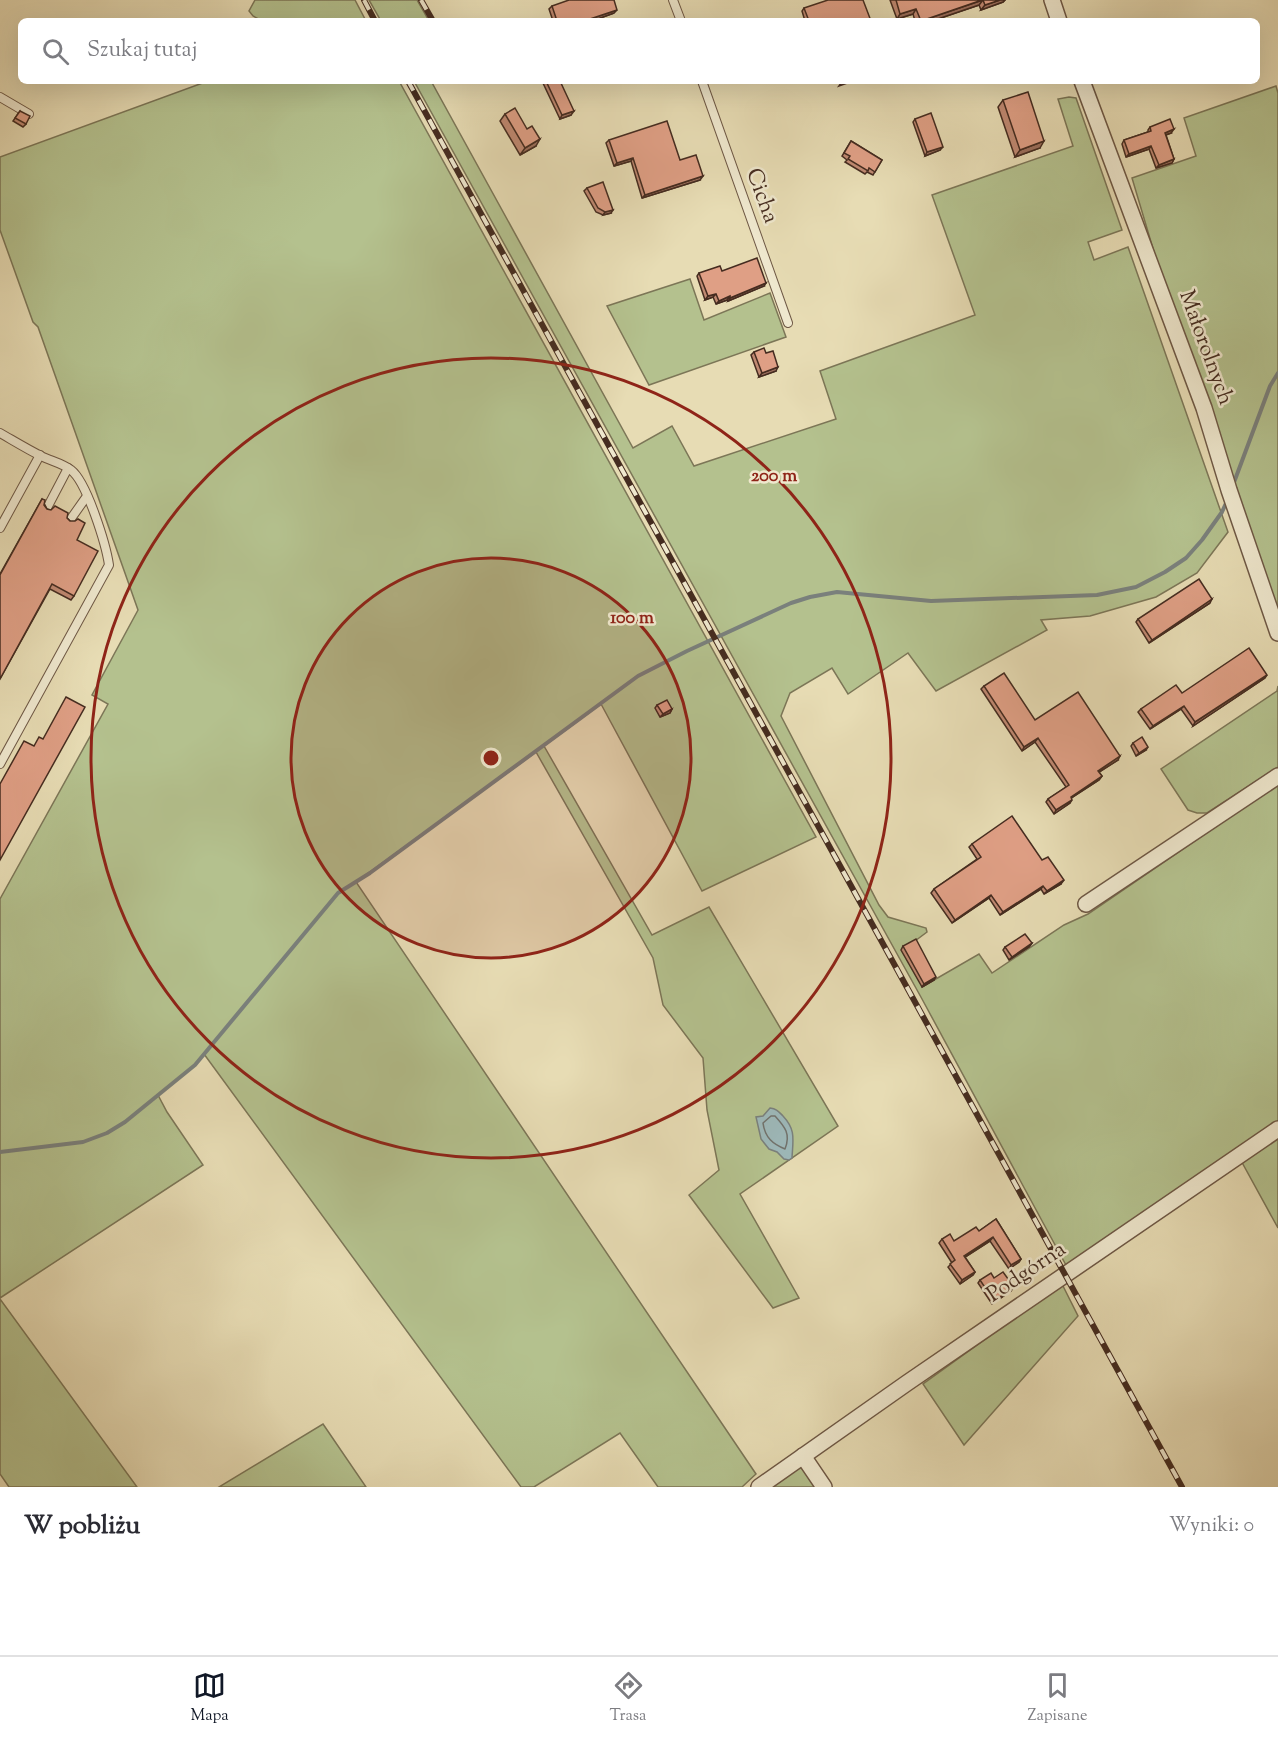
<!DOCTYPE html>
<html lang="pl">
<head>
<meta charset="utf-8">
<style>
	body { margin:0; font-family:"Sorts Mill Goudy",serif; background:#f7f7f7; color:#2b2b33 }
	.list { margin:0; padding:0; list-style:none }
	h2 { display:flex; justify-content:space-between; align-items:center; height:78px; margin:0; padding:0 24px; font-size:26px }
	h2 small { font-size:20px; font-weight:400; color:#7c7c81 }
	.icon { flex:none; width:33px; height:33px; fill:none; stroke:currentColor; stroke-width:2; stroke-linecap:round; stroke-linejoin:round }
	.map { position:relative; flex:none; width:1278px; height:1487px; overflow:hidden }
	.search { position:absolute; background:#fff; box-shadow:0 6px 24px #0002; left:18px; right:18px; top:18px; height:66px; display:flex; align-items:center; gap:15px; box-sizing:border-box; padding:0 21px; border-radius:9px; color:#7c7c81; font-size:22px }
	.sheet { height:168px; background:#fff }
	nav { display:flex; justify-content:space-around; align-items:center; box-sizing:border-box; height:84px; border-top:2px solid #e1e1e2; background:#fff; font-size:16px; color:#7c7c81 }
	nav a { display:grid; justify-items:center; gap:3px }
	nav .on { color:#111827 }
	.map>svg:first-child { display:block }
	.green { fill:#b4c18e; stroke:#7c7657; stroke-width:1.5 }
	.water { fill:#9db8b9; stroke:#7a807c; stroke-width:1.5 }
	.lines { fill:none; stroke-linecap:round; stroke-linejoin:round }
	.shore { stroke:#71726c; stroke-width:1.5 }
	.stream { stroke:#7a807c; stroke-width:4 }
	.lane-casing { stroke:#6e5845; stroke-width:10 }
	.street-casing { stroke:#6e5845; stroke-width:18 }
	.lane { stroke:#efe8ce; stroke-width:8 }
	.street { stroke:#efe8ce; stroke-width:15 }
	.rail-casing { stroke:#452c20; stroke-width:6 }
	.rail { stroke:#efe8ce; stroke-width:4; stroke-dasharray:11; stroke-linecap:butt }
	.wall { fill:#c08972; stroke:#452c20; stroke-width:1.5 }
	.shaded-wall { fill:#9c6f5d; stroke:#452c20; stroke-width:1.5 }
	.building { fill:#df9f85; stroke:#452c20; stroke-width:1.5 }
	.ring { fill:none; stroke:#8f2418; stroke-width:3 }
	.labels { text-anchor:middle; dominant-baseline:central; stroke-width:5; stroke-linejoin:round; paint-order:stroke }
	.street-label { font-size:22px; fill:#452c20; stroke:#efe8ce }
	.centre { fill:#8f2418; stroke:#efe8ce; stroke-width:3 }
	.ring-label { font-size:18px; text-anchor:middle; font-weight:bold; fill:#8f2418; stroke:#efe8ce; stroke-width:5; stroke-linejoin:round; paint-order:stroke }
</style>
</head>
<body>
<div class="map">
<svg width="1278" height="1487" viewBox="0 0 1278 1487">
	<rect width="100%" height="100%" fill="#e7dcb4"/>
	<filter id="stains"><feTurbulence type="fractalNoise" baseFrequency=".00333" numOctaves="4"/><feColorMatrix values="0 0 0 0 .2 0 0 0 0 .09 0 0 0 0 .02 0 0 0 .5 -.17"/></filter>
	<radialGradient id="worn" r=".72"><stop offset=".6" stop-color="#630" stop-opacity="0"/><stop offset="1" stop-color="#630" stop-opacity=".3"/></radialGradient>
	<g class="green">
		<path d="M255,0h100l11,21h-104l-9,-5 -4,-5z"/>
		<path d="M369,0h48l12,21h-48z"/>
		<path d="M208,81h191l417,756 -114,54 -101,-187 -57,42 108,189 57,-28 129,219 -98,68 59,104 -26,10 -84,-113 30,-25 -12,-60 -4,-52 -40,-53 -10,-47 -117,-206 -180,130 400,592 -14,13h-84l-38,-54 -86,54h-13l-317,-433 -9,11 -37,30 9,17 36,53 -203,133v-399l108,-195 -16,-9 46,-85 -100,-283 -5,-5 -33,-92v-73z"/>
		<path d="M414,81h17l202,367 39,-22 22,40 142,-47 -16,-48 155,-56 -43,-120 141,-49 -15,-47 11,-2 7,1 46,132 -34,12 6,18 34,-13 100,285 -31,41 -41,24 -66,19 -49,4 6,10 -111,61 -28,-38 -60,41 -16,-26 -42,25 -9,23 98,189 9,12 38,11 1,4 -12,9 7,46 57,-33 13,19 72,-48 24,-11 190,-130v444l-39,-71 -172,110 -145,-268z"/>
		<path d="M1276,86l2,7v534l-105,-311 -41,-138 64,-22 -12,-38z"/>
		<path d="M690,279l14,41 66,-27 16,44 -137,48 -42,-79z"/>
		<path d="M1278,686v81l-71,46h-10l-9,-3 -27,-41 116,-78z"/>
		<path d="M1062,1284l16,32 -114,129 -41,-61z"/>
		<path d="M0,1299l137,188h-128l-9,-13z"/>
		<path d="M323,1424l43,63h-147z"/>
		<path d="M803,1464l15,23h-49z"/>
	</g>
	<path class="water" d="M770,1108c7,1 8,3 13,8 13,14 10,23 9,42l-3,2 -5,-1 -7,-7 -8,-3 -8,-10 -5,-22 7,-1z"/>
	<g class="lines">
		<path class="shore" d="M771,1116h4c10,11 16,18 10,33 -12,-5 -20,-11 -22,-26z"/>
		<g class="stream">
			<path d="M1233,485l37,-99 8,-13"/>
			<path d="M0,1152l83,-10 24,-9 18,-11 70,-57 143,-172 32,-20 268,-197 49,-25 104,-48 19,-6 27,-5 94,9 166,-6 39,-8 29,-15 21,-14 16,-18 20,-28 5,-11"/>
		</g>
		<defs>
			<g id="lane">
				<path d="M673,0l8,21"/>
				<path d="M702,81l86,242"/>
				<path d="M0,97l29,17"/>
				<path d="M0,433c14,8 27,16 41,23 10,5 21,7 30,14 16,12 35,75 38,95l-109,199"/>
				<path d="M47,508l21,-40"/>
				<path d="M70,520l17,-24"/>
				<path d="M0,528l40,-73"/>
			</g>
			<g id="street">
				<path d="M1052,0l7,21"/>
				<path d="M1082,81l122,327 25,82 49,143"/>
				<path d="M1086,904l192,-128"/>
				<path d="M803,1456l21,31"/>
				<path d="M759,1487l148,-104 371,-254"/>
			</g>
		</defs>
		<use href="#lane" class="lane-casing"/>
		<use href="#street" class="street-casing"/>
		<use href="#lane" class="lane"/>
		<use href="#street" class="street"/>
		<defs>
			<g id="rail">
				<path d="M364,0l11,21"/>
				<path d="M421,0l12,21"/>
				<path d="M408,81l774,1406"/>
			</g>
		</defs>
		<use href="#rail" class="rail-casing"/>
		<use href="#rail" class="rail"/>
	</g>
	<g class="wall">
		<path d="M890,0h115l-2,2 -22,8 -2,-5 -47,16h-17l-2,-7 -16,5z"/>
		<path d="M552,6l62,7 -22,8h-39l-4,-12z"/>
		<path d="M804,8l67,13h-66l-3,-10z"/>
		<path d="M542,81h18l11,34 -11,4z"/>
		<path d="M1003,100l37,48 -25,9 -17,-50z"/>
		<path d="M20,111l6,13 -3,3 -10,-6z"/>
		<path d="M505,114l31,32 -16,9 -20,-34z"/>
		<path d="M915,119l25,31 -15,6 -12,-34z"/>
		<path d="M1150,127l21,6 -5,2 8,24 -2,4 -16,5 -7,-19 -23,8 -4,-13 2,-4 24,-8v-2z"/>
		<path d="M609,140l71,20 20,20 -58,18 -11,-37 -17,5 -8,-23z"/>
		<path d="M851,141l31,19 -9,15 -6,-3 -2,2 -20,-12 2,-2 -5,-4z"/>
		<path d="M587,188l24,25 -8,2 -7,-3 -12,-21z"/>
		<path d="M722,271l42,15 -36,15 -1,-1 -11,4 -3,-7 -8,3 -8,-24 2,-3z"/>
		<path d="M754,352l12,1 10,18 -17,6 -8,-22z"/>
		<path d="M42,499l5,10 20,9 3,3 7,19 -3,56 -3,4 -21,-11 -50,90v-105z"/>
		<path d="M1210,603l-61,40 -13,-21 2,-3z"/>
		<path d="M1265,678l-72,48 -12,-17 -31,20 -12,-17 3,-3 41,-16z"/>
		<path d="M984,686l51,34 83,40 -19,12 3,4 -3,4 -28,18 -1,5 -16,11 -8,-12 2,-3 18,-12 -31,-45 -13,9 -41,-62z"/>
		<path d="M657,705l15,4 -2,4 -10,4 -5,-9z"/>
		<path d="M1133,743l13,7 -10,6 -5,-10z"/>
		<path d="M972,844l70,16 19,24 -17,10 -3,-5 -41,26 -11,-17 -37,25 -21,-30 3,-4 43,-30 -8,-12z"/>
		<path d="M1032,943l-3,4 -20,13 -6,-10 2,-3z"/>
		<path d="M903,946l31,34 -12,7 -21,-37z"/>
		<path d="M996,1219l25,40 -2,3 -10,7 -19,-28 -25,16 10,15 -2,3 -13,9 -12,-17 4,-4 -13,-20 3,-4 12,2 25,-10z"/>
		<path d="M994,1278l17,13 -19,13 -14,-21 2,-3z"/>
	</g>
	<g class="shaded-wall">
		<path d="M983,0l-4,5 -47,16h-11z"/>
		<path d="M1000,0h5l-2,2 -22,8 4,-5z"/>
		<path d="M916,9l-3,5 -16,5 3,-5z"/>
		<path d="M617,10l-3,3 -22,8h-8z"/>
		<path d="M846,81h7l-14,5 3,-4z"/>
		<path d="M574,111l-3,4 -11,4 2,-4z"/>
		<path d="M1174,129l-3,4 -9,3 3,-3z"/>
		<path d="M540,139l-4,7 -16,9 5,-7z"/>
		<path d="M1044,141l-4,7 -25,9 5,-7z"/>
		<path d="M1151,146l-2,3 -23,8 3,-3z"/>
		<path d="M943,147l-3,3 -15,6 2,-4z"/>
		<path d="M633,158l-2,3 -17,5 3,-3z"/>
		<path d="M1174,159l-2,4 -16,5 3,-3z"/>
		<path d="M703,176l-3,4 -58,18 3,-3z"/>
		<path d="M613,210l-2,3 -8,2 2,-3z"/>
		<path d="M766,283l-2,3 -36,15 2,-3z"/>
		<path d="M716,294l-3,3 -8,3 3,-4z"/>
		<path d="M730,296l-3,4 -11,4 3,-3z"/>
		<path d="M778,367l-2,4 -17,6 3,-4z"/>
		<path d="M1212,599l-2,4 -61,40 3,-3z"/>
		<path d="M1267,675l-2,3 -72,48 2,-4z"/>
		<path d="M1184,706l-3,3 -31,20 3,-3z"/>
		<path d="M672,709l-2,4 -10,4 3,-3z"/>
		<path d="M1038,738l-3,4 -13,9 2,-4z"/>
		<path d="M1148,747l-2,3 -10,6 3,-3z"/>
		<path d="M1120,756l-2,4 -22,14 2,-3z"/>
		<path d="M1102,776l-3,4 -31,20 3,-3z"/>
		<path d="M1072,800l-2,3 -16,11 2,-4z"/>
		<path d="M1064,880l-3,4 -17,10 3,-3z"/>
		<path d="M1043,886l-2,3 -41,26 3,-3z"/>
		<path d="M991,895l-2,3 -37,25 3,-3z"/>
		<path d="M1032,943l-3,4 -20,13 3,-3z"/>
		<path d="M936,977l-2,3 -12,7 2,-3z"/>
		<path d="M993,1237l-3,4 -28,18 2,-3z"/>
		<path d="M1021,1259l-2,3 -10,7 2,-4z"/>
		<path d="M975,1272l-2,3 -13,9 2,-4z"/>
		<path d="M1014,1287l-3,4 -19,13 2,-3z"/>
	</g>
	<g class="building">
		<path d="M569,0h45l3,10 -33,11h-27l-5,-15z"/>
		<path d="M828,0h35l8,21h-62l-5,-13z"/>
		<path d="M896,0h86l-61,21 -5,-12 -16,5z"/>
		<path d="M983,0h17l-15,5z"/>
		<path d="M546,81h14l14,30 -12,4z"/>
		<path d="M1028,92l16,49 -24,9 -17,-50z"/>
		<path d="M515,108l12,21 5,-3 8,13 -15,9 -20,-34z"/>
		<path d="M20,111l10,5 -4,8 -11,-6z"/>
		<path d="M931,113l12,34 -16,5 -12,-33z"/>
		<path d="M1170,119l4,10 -9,4 9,26 -15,6 -8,-19 -22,8 -5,-14 27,-9 -1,-4z"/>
		<path d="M667,121l13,39 16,-5 7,21 -58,19 -12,-37 -16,5 -8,-23z"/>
		<path d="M851,141l31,19 -7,12 -6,-4 -1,3 -20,-12 2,-3 -6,-3z"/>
		<path d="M603,182l10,28 -8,2 -7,-4 -11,-20z"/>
		<path d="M757,258l9,25 -36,15v-2l-11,5 -3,-7 -8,2 -9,-23 21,-7 2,5z"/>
		<path d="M764,348l2,5 7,-2 5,16 -16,6 -8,-21z"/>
		<path d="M42,499l3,1 -1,5 3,4 4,1 4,-4 13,7 -1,5 3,3h5l3,-2 7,4 -8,17 21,11 -24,45 -22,-12 -52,95v-104z"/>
		<path d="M1199,579l13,20 -60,41 -14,-21z"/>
		<path d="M1249,648l18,27 -72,47 -11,-16 -31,20 -12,-17 35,-24 6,8z"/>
		<path d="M1004,673l31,47 43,-28 42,64 -22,15 4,5 -31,21 1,3 -16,10 -8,-11 21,-14 -31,-47 -14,9 -40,-61z"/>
		<path d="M66,697l19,10 -85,153v-76l24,-43 10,5 5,-9 4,2z"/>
		<path d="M667,700l5,9 -9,5 -6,-9z"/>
		<path d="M1142,737l6,10 -9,6 -6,-10z"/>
		<path d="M1012,816l30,44 6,-3 16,23 -17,11 -4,-5 -40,26 -12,-17 -36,25 -21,-31 47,-32 -9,-13z"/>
		<path d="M1025,934l7,9 -20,14 -7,-10z"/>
		<path d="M916,939l20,38 -12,7 -21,-38z"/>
		<path d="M996,1219l25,40 -10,6 -18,-28 -29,19 11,16 -13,8 -12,-16 5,-4 -13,-21 8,-5 4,7 22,-14 3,4z"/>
		<path d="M1003,1272l11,15 -20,14 -14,-21 11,-7 3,5z"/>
	</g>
	<circle cx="491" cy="758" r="200" fill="#8f2418" fill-opacity=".12"/>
	<g class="ring">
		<circle cx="491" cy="758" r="200"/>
		<circle cx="491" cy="758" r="400"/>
	</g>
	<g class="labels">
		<g class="street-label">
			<text transform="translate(761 196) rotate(70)">Cicha</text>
			<text transform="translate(1205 348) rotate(70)">Małorolnych</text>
			<text transform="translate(1027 1273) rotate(-34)">Podgórna</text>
		</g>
	</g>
	<circle cx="491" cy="758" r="9" class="centre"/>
	<g class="ring-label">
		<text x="774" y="481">200 m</text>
		<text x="632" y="623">100 m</text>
	</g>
	<rect width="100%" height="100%" filter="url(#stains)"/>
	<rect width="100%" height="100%" fill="url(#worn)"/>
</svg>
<div class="search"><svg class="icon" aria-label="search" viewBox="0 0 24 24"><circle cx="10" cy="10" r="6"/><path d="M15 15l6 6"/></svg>Szukaj tutaj</div>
</div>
<section class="sheet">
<h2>W pobliżu<small>Wyniki: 0</small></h2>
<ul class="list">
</ul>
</section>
<nav>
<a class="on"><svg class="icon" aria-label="map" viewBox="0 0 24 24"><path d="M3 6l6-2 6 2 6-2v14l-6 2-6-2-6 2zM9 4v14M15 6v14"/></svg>Mapa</a>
<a><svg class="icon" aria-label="directions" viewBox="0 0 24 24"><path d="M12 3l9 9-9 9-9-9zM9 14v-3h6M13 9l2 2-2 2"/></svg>Trasa</a>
<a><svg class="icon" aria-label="saved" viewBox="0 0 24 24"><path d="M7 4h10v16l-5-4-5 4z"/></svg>Zapisane</a>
</nav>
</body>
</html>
